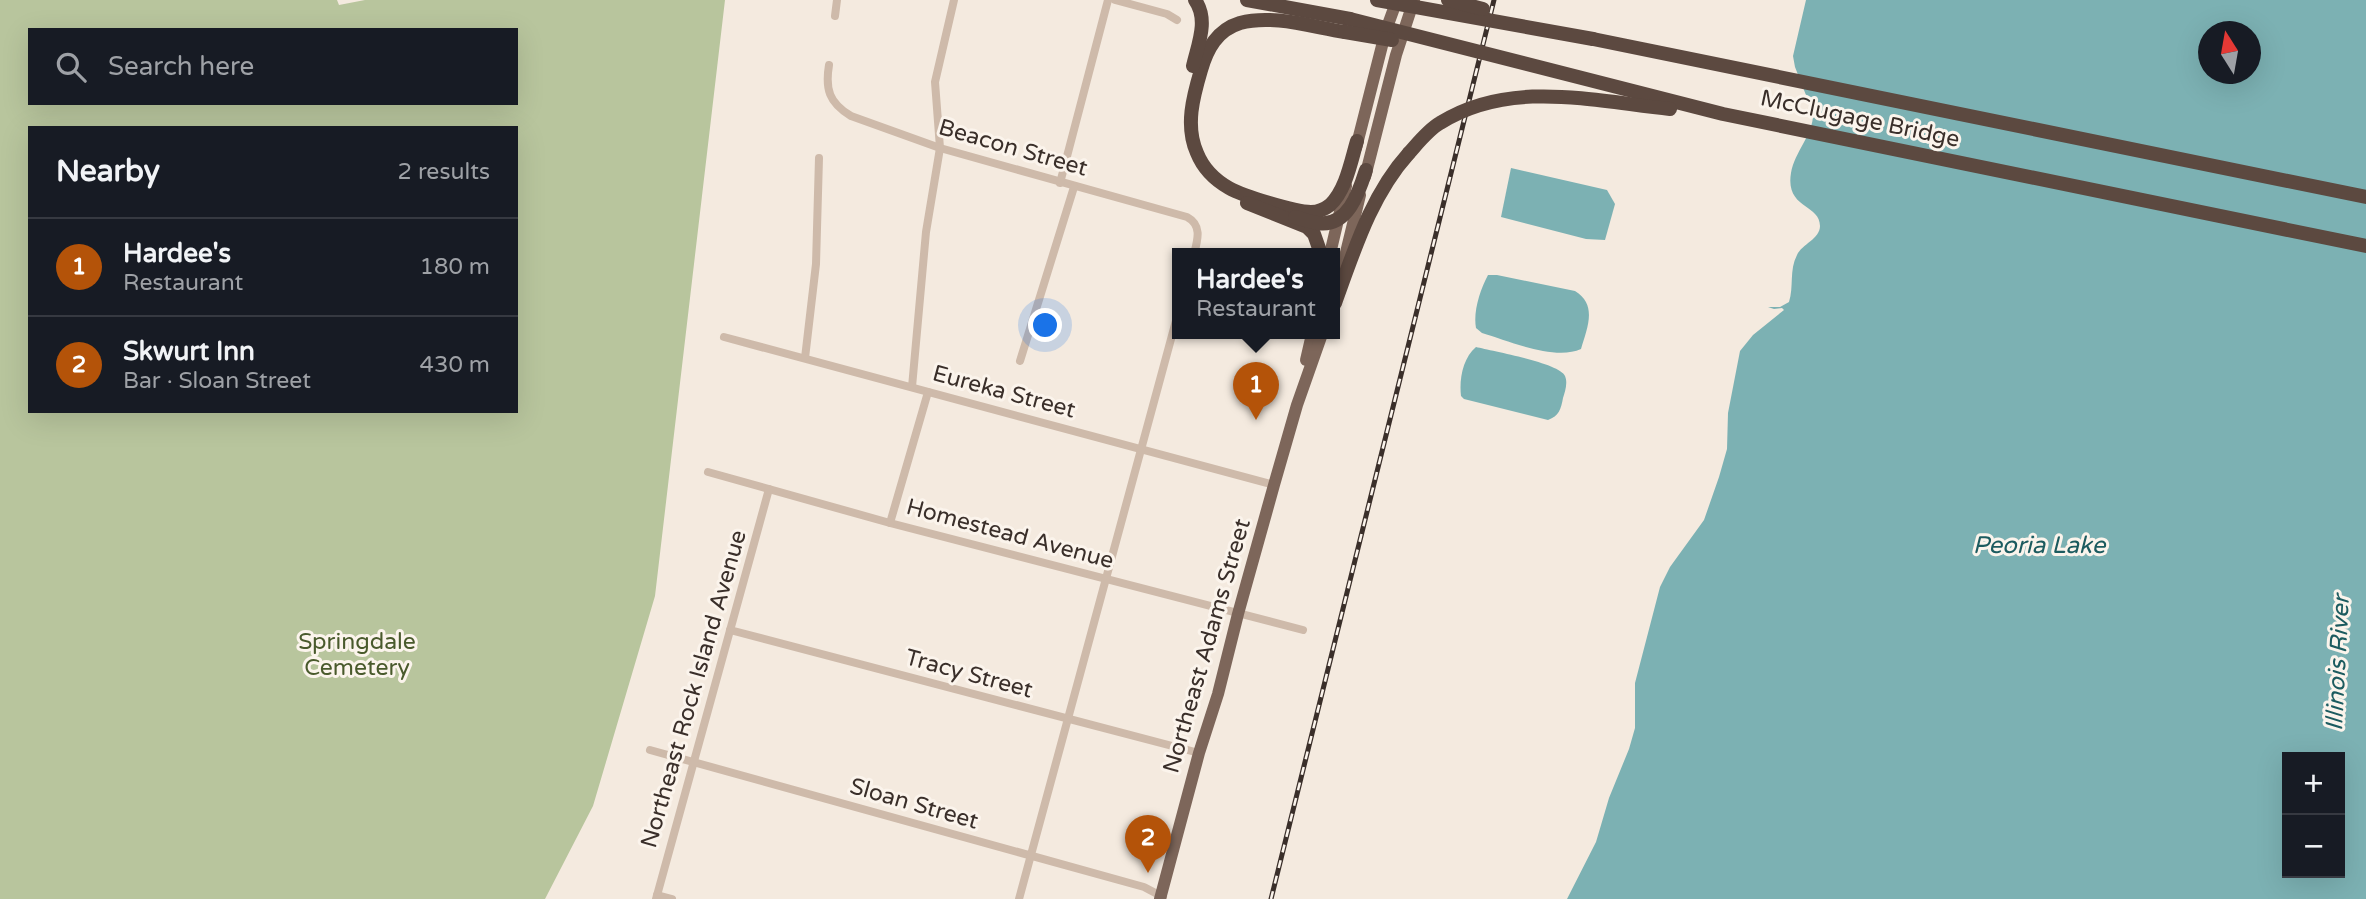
<!DOCTYPE html>
<html lang="en">
<head>
<meta charset="utf-8">
<style>
	body { margin:0; font-family:"Varela Round",sans-serif; background:#242831; color:#f1f3f6 }
	.controls { position:absolute; right:21px; bottom:21px; display:grid; overflow:hidden; border-radius:0px; box-shadow:0 7px 28px #0002 }
	.controls button { width:63px; height:63px; display:grid; place-items:center; padding:0; border:0; border-bottom:2px solid #363941; background:#171b24; color:#f1f3f6; font:35px sans-serif }
	.compass { position:absolute; left:2198px; top:21px; width:63px; height:63px; border-radius:50%; background:#171b24; box-shadow:0 7px 28px #0002; rotate:349deg }
	.you { position:absolute; left:1046px; top:326px; width:24px; height:24px; margin:-18px; border:5px solid #fff; border-radius:50%; background:#1a73e8; box-shadow:0 0 0 10px #1a73e833 }
	.badge { display:grid; place-items:center; width:46px; height:46px; border-radius:50%; background:#b45309; color:#fff; font-size:23px; font-weight:700 }
	.pin { position:absolute; translate:-50% -58px; filter:drop-shadow(0 2px 4px #0008) }
	.pin::after { content:''; position:absolute; top:37px; width:24px; height:21px; background:inherit; clip-path:polygon(0 0,100% 0,50% 100%) }
	.popup { position:absolute; left:1172px; top:248px; width:168px; height:91px; box-sizing:border-box; display:grid; place-content:center; border-radius:0px; background:#171b24; filter:drop-shadow(0 2px 5px #0005); font-size:23px; white-space:nowrap; color:#9ea1a6 }
	.popup b { font-size:26px; color:#f1f3f6 }
	.popup::after { content:''; position:absolute; left:50%; top:100%; margin-left:-14px; border:14px solid transparent; border-top-color:#171b24 }
	.list { margin:0; padding:0; list-style:none }
	h2 { display:flex; justify-content:space-between; align-items:center; height:91px; margin:0; padding:0 28px; font-size:30px }
	h2 small { font-size:23px; font-weight:400; color:#9ea1a6 }
	.list li { display:grid; grid-template-columns:46px 1fr auto; gap:21px; align-items:center; box-sizing:border-box; height:98px; padding:0 28px; border-top:2px solid #363941 }
	.list b { display:block; font-size:26px; white-space:nowrap }
	.list p { margin:0; font-size:23px; white-space:nowrap; color:#9ea1a6 }
	.list em { font-size:23px; font-style:normal; color:#9ea1a6 }
	.icon { flex:none; width:38px; height:38px; fill:none; stroke:currentColor; stroke-width:2; stroke-linecap:round; stroke-linejoin:round }
	.map { position:relative; flex:none; width:2366px; height:899px; overflow:hidden }
	.search { position:absolute; background:#171b24; box-shadow:0 7px 28px #0002; left:28px; top:28px; width:490px; height:77px; display:flex; align-items:center; gap:18px; box-sizing:border-box; padding:0 24px; border-radius:0px; color:#9ea1a6; font-size:26px }
	.panel { position:absolute; background:#171b24; box-shadow:0 7px 28px #0002; left:28px; top:126px; width:490px; height:287px; border-radius:0px }
	.map>svg:first-child { display:block }
	.green { fill:#b8c59d; fill-rule:evenodd }
	.water { fill:#7cb1b3; fill-rule:evenodd }
	.lines { fill:none; stroke-linecap:round; stroke-linejoin:round }
	.street { stroke:#cebaaa; stroke-width:8 }
	.primary { stroke:#7d665a; stroke-width:12 }
	.highway { stroke:#5c4940; stroke-width:14 }
	.rail-casing { stroke:#3a2f2a; stroke-width:5 }
	.rail { stroke:#fbf4ec; stroke-width:2.5; stroke-dasharray:8; stroke-linecap:butt }
	.highway-bridge { stroke:#5c4940; stroke-width:14 }
	.labels { text-anchor:middle; dominant-baseline:central; stroke-width:6; stroke-linejoin:round; paint-order:stroke }
	.street-label { font-size:23px; fill:#3a2f2a; stroke:#fbf4ec }
	.park-label { font-size:23px; fill:#495a2c; stroke:#fbf4ec }
	.water-label { font-size:24px; font-style:italic; fill:#1c5b5f; stroke:#fbf4ec }
</style>
</head>
<body>
<div class="map">
<svg width="2366" height="899" viewBox="0 0 2366 899">
	<rect width="100%" height="100%" fill="#f4eadf"/>
	<path class="green" d="M0,0h337l2,5 26,-5h360l-70,596 -62,210 -48,93h-545zM30,30h486v73h-486zM30,128h486v283h-486z"/>
	<g class="water">
		<path d="M1806,0h560v899h-799l29,-57 13,-44 20,-49 6,-21v-45l25,-96 10,-20 34,-47 15,-43 8,-28 1,-36 12,-62 13,-16 31,-25 -2,-2 -8,1 -6,-2h12l9,-5c5,-15 0,-32 8,-47 5,-11 23,-16 23,-29 0,-22 -35,-17 -29,-53 4,-22 23,-39 22,-60l-18,-46 -2,-11zM2208,32h42v42h-42zM2287,757h53v116h-53z"/>
		<path d="M1511,168l96,22 8,14 -10,36 -19,-1 -85,-22z"/>
		<path d="M1488,275h9l78,16c23,14 12,37 6,58 -26,12 -72,-8 -99,-16l-6,-5c-3,-16 4,-38 12,-53z"/>
		<path d="M1476,347c16,4 84,16 89,29 3,7 0,16 -2,22 -2,11 -4,18 -15,22l-84,-21 -3,-3c-2,-17 2,-38 15,-49z"/>
	</g>
	<g class="lines">
		<g class="street">
			<path d="M1115,0l52,14 10,6"/>
			<path d="M835,16l2,-16"/>
			<path d="M829,65c-4,24 0,38 22,51l89,32 247,69c15,8 11,22 7,37"/>
			<path d="M1060,183l48,-183"/>
			<path d="M724,337l550,148"/>
			<path d="M805,358l11,-94 3,-106"/>
			<path d="M1020,361l54,-174"/>
			<path d="M912,387l14,-155 14,-84 -5,-66 19,-82"/>
			<path d="M708,472l182,51 413,107"/>
			<path d="M890,523l38,-131"/>
			<path d="M730,630l469,123"/>
			<path d="M650,750l494,137 19,10"/>
			<path d="M657,895l15,4"/>
			<path d="M656,899l113,-410"/>
			<path d="M1019,899l158,-582"/>
		</g>
		<g class="primary">
			<path d="M1356,148l30,-118 11,-30"/>
			<path d="M1365,177l31,-122 18,-55"/>
			<path d="M1330,254l16,-68"/>
			<path d="M1343,265l17,-70"/>
			<path d="M1306,360l6,-26"/>
			<path d="M1160,899l39,-146 19,-59 20,-80 36,-129 23,-80 25,-71"/>
		</g>
		<g class="highway">
			<path d="M1247,0l103,19"/>
			<path d="M1345,32c-33,-5 -72,-18 -105,-9 -23,7 -33,26 -39,47 -8,27 -16,56 -4,83 6,15 18,27 32,35 14,8 66,24 82,24 7,0 14,-3 19,-7 16,-15 21,-44 27,-64"/>
			<path d="M1593,39l773,158"/>
			<path d="M1193,66c5,-22 16,-46 2,-66"/>
			<path d="M1247,203l60,24 7,7 7,20"/>
			<path d="M1295,217c7,2 15,5 22,6 31,5 42,-31 49,-53"/>
			<path d="M1335,303c19,-52 36,-108 74,-150"/>
		</g>
		<defs>
			<path id="rail" d="M1271,899l223,-899"/>
		</defs>
		<use href="#rail" class="rail-casing"/>
		<use href="#rail" class="rail"/>
		<g class="highway-bridge">
			<path d="M1377,0l216,39"/>
			<path d="M1448,0l35,9"/>
			<path d="M1350,19l373,95 643,132"/>
			<path d="M1345,32l47,8"/>
			<path d="M1409,153c9,-10 19,-23 31,-30 70,-44 153,-22 230,-14"/>
		</g>
	</g>
	<g class="labels">
		<g class="street-label">
			<text transform="translate(1860 119) rotate(12)">McClugage Bridge</text>
			<text transform="translate(1013 148) rotate(16)">Beacon Street</text>
			<text transform="translate(1004 392) rotate(15)">Eureka Street</text>
			<text transform="translate(1010 534) rotate(15)">Homestead Avenue</text>
			<text transform="translate(1207 646) rotate(-74)">Northeast Adams Street</text>
			<text transform="translate(969 674) rotate(15)">Tracy Street</text>
			<text transform="translate(694 689) rotate(-74)">Northeast Rock Island Avenue</text>
			<text transform="translate(914 804) rotate(16)">Sloan Street</text>
		</g>
		<g class="park-label">
			<text x="357" y="642">Springdale<tspan x="357" dy="26">Cemetery</tspan></text>
		</g>
		<g class="water-label">
			<text x="2039" y="545">Peoria Lake</text>
			<text transform="translate(2338 663) rotate(-87)">Illinois River</text>
		</g>
	</g>
</svg>
<div class="controls">
<button>+</button>
<button>−</button>
</div>
<svg class="compass" viewBox="-18 -18 36 36"><path d="M0-13l5 13h-10z" fill="#e53935"/><path d="M0 13l5-13h-10z" fill="#9ea1a6"/></svg>
<div class="you"></div>
<div class="pin badge" style="left:1256px;top:420px">1</div>
<div class="popup"><b>Hardee's</b>Restaurant</div>
<div class="pin badge" style="left:1148px;top:873px">2</div>
<div class="search"><svg class="icon" aria-label="search" viewBox="0 0 24 24"><circle cx="10" cy="10" r="6"/><path d="M15 15l6 6"/></svg>Search here</div>
<section class="panel">
<h2>Nearby<small>2 results</small></h2>
<ul class="list">
<li><span class="badge">1</span><div><b>Hardee's</b><p>Restaurant</p></div><em>180 m</em></li>
<li><span class="badge">2</span><div><b>Skwurt Inn</b><p>Bar · Sloan Street</p></div><em>430 m</em></li>
</ul>
</section>
</div>
</body>
</html>
